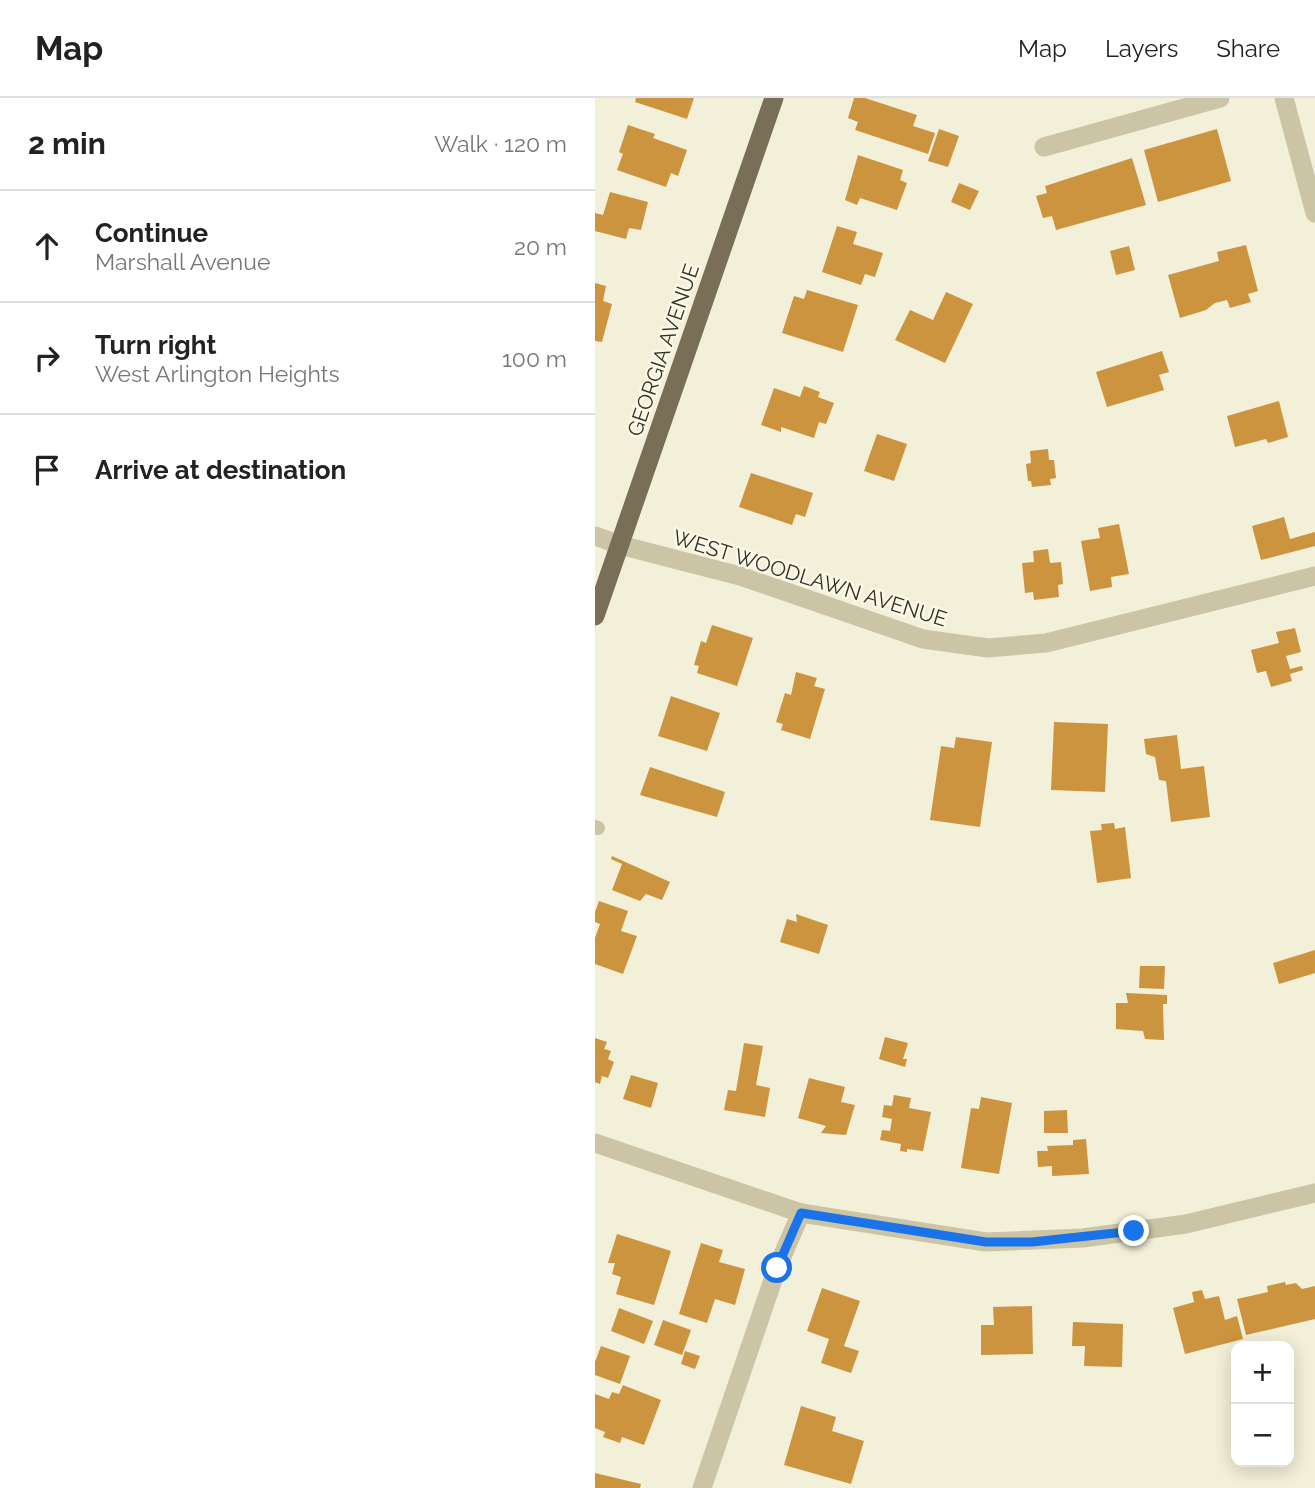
<!DOCTYPE html>
<html lang="en">
<head>
<meta charset="utf-8">
<style>
	body { margin:0; font-family:Raleway,sans-serif; background:#f6f6f6; color:#222 }
	.controls { position:absolute; right:21px; bottom:21px; display:grid; overflow:hidden; border-radius:14px; box-shadow:0 4px 18px #0003 }
	.controls button { width:63px; height:63px; display:grid; place-items:center; padding:0; border:0; border-bottom:2px solid #e0e0e0; background:#fff; color:#222; font:35px sans-serif }
	.stop { position:absolute; width:21px; height:21px; margin:-16px; border:5px solid #1a73e8; border-radius:50%; background:#fff }
	.stop.end { background:#1a73e8; border-color:#fff; box-shadow:0 2px 7px #0008 }
	.list { margin:0; padding:0; list-style:none }
	h2 { display:flex; justify-content:space-between; align-items:center; height:91px; margin:0; padding:0 28px; font-size:30px }
	h2 small { font-size:23px; font-weight:400; color:#767676 }
	.list li { display:grid; grid-template-columns:46px 1fr auto; gap:21px; align-items:center; box-sizing:border-box; height:112px; padding:0 28px; border-top:2px solid #e0e0e0 }
	.list b { display:block; font-size:26px; white-space:nowrap }
	.list p { margin:0; font-size:23px; white-space:nowrap; color:#767676 }
	.list em { font-size:23px; font-style:normal; color:#767676 }
	.icon { flex:none; width:38px; height:38px; fill:none; stroke:currentColor; stroke-width:2; stroke-linecap:round; stroke-linejoin:round }
	.map { position:relative; flex:none; width:720px; height:1390px; overflow:hidden }
	header { display:flex; align-items:center; gap:42px; box-sizing:border-box; height:98px; padding:0 35px; background:#fff; border-bottom:2px solid #e0e0e0 }
	header strong { font-size:33px }
	nav { display:flex; gap:38px; margin-inline-start:auto; font-size:24px }
	main { display:flex }
	aside { flex:1; background:#fff }
	.map>svg:first-child { display:block }
	.building { fill:#cc943e }
	.lines { fill:none; stroke-linecap:round; stroke-linejoin:round }
	.service { stroke:#cbc4a5; stroke-width:14 }
	.minor { stroke:#cbc4a5; stroke-width:19 }
	.tertiary { stroke:#cbc4a5; stroke-width:19 }
	.primary { stroke:#796f57; stroke-width:19 }
	.route { stroke:#1a73e8; stroke-width:9 }
	.labels { text-anchor:middle; dominant-baseline:central; stroke-width:5; stroke-linejoin:round; paint-order:stroke }
	.street-label { font-size:21px; fill:#363126; stroke:#faf8e6 }
</style>
</head>
<body>
<header>
<strong>Map</strong>
<nav><a>Map</a><a>Layers</a><a>Share</a></nav>
</header>
<main>
<aside>
<h2>2 min<small>Walk · 120 m</small></h2>
<ul class="list">
<li><svg class="icon" aria-label="ahead" viewBox="0 0 24 24"><path d="M12 20V5M6 11l6-6 6 6"/></svg><div><b>Continue</b><p>Marshall Avenue</p></div><em>20 m</em></li>
<li><svg class="icon" aria-label="right" viewBox="0 0 24 24"><path d="M7 20v-9h11M14 6l5 5-5 5"/></svg><div><b>Turn right</b><p>West Arlington Heights</p></div><em>100 m</em></li>
<li><svg class="icon" aria-label="arrive" viewBox="0 0 24 24"><path d="M6 21V4h12l-3 4 3 4H6"/></svg><div><b>Arrive at destination</b></div></li>
</ul>
</aside>
<div class="map">
<svg width="720" height="1390" viewBox="0 0 720 1390">
	<rect width="100%" height="100%" fill="#f3f0d9"/>
	<g class="building">
		<path d="M41,0h58l-7,21 -52,-17z"/>
		<path d="M259,0h11l52,17 -4,11 22,7 -7,21 -73,-24 3,-8 -10,-4z"/>
		<path d="M33,27l27,9 -2,4 34,12 -9,26 -7,-3 -5,14 -49,-17 6,-16 -4,-2z"/>
		<path d="M344,31l20,7 -11,31 -20,-6z"/>
		<path d="M622,31l14,52 -73,21 -14,-52z"/>
		<path d="M263,57l45,15 -3,10 7,3 -10,27 -37,-12 -3,7 -12,-5z"/>
		<path d="M537,60l14,47 -90,25 -4,-14 -9,2 -7,-22 11,-3 -2,-7z"/>
		<path d="M364,85l20,8 -9,19 -19,-8z"/>
		<path d="M15,94l38,10 -7,28 -12,-2 -3,11 -31,-8v-18l8,2z"/>
		<path d="M242,128l20,6 -4,12 30,9 -8,24 -10,-3 -4,11 -39,-13z"/>
		<path d="M651,147l12,46 -10,3 3,8 -21,6 -3,-8 -12,3 -9,7 -26,8 -12,-43 51,-14 -2,-9z"/>
		<path d="M534,148l6,24 -19,5 -6,-24z"/>
		<path d="M0,185l11,3 -3,15 9,3 -10,38 -7,-1z"/>
		<path d="M212,192l51,15 -15,47 -61,-19 12,-37 10,3z"/>
		<path d="M351,194l27,12 -28,59 -50,-23 15,-30 23,10z"/>
		<path d="M567,253l7,21 -10,3 5,15 -57,17 -11,-35z"/>
		<path d="M209,288l16,6 -2,5 16,6 -8,21 -7,-2 -5,16 -33,-11v5l-20,-7 13,-37 26,9z"/>
		<path d="M684,303l9,36 -20,6 -2,-4 -31,8 -8,-31z"/>
		<path d="M282,336l30,10 -13,37 -30,-10z"/>
		<path d="M453,351l1,11h5l2,18 -6,1 1,6 -19,2 -1,-6h-3l-2,-17 5,-1 -1,-12z"/>
		<path d="M156,375l62,20 -8,24 -9,-3 -4,11 -53,-18z"/>
		<path d="M689,419l6,22 25,-7v14l-54,14 -9,-34z"/>
		<path d="M524,426l10,50 -18,3 1,10 -22,4 -9,-50 19,-3 -2,-10z"/>
		<path d="M453,451l2,14 11,-1 2,22 -5,1 1,12 -25,3 -1,-8 -8,1 -3,-30 12,-1 -1,-11z"/>
		<path d="M117,527l41,13 -16,48 -40,-13 2,-7 -5,-1 7,-24 5,2z"/>
		<path d="M700,530l6,24 -15,4 4,13 12,-3 1,4 -13,4 2,7 -21,6 -5,-16 -9,2 -6,-23 28,-7 -3,-11z"/>
		<path d="M201,574l21,6 -3,8 11,3 -15,50 -29,-9 2,-6 -7,-2 9,-29 6,2z"/>
		<path d="M76,598l49,17 -13,38 -49,-15z"/>
		<path d="M459,624l54,2 -3,68 -54,-2z"/>
		<path d="M582,637l4,34 23,-3 6,51 -39,5 -5,-41 -7,-1 -4,-23 -9,-3 -2,-15z"/>
		<path d="M361,639l36,5 -12,85 -50,-7 11,-74 13,2z"/>
		<path d="M55,669l75,25 -8,25 -77,-22z"/>
		<path d="M519,725l1,6 10,-2 6,51 -34,5 -7,-52 12,-1 -1,-6z"/>
		<path d="M17,758l58,26 -8,18 -16,-6 -6,7 -28,-11 10,-26 -11,-5z"/>
		<path d="M4,803l29,10 -7,20 16,5 -14,38 -28,-10v-26l5,-14 -5,-2v-10z"/>
		<path d="M201,816l32,11 -9,29 -39,-12 7,-23 10,3z"/>
		<path d="M720,852v23l-36,11 -6,-21z"/>
		<path d="M545,868h25l-1,23 -25,-1z"/>
		<path d="M531,895l41,2v9h-4l1,36 -19,-1 -2,-8 -27,-2v-26h12z"/>
		<path d="M290,939l23,6 -5,16h4l-2,8 -26,-8z"/>
		<path d="M0,940l12,4 -3,7 7,2 -3,8 6,3 -6,16 -6,-2 -2,8 -5,-2z"/>
		<path d="M149,945l19,3 -7,39 14,3 -5,29 -41,-7 4,-20 8,1z"/>
		<path d="M36,977l27,8 -7,25 -28,-9z"/>
		<path d="M214,980l36,9 -4,15 14,3 -9,30 -25,-2 5,-7 -28,-8z"/>
		<path d="M299,997l17,3 -2,10 22,4 -8,39 -16,-2v3l-7,-1 1,-7 -21,-4 2,-10 8,1 2,-12 -10,-2 2,-12 8,1z"/>
		<path d="M386,999l31,6 -13,71 -38,-6 10,-60 8,1z"/>
		<path d="M472,1012l1,23h-24v-22z"/>
		<path d="M491,1041l3,35 -37,2v-10l-14,1 -1,-16h11l-1,-5 26,-1v-5z"/>
		<path d="M22,1136l54,17 -17,54 -38,-11 5,-17 -9,-3 3,-11h-7z"/>
		<path d="M106,1145l22,7 -4,12 26,7 -10,36 -20,-6 -8,24 -28,-9z"/>
		<path d="M690,1184l1,3 10,-2 6,6 13,-3v33l-69,16 -9,-36 31,-7 -1,-6z"/>
		<path d="M227,1190l38,13 -16,45 15,5 -8,22 -30,-10 8,-24 -22,-8z"/>
		<path d="M607,1192l3,9 14,-3 6,24 12,-4 6,23 -58,15 -12,-46 21,-6 -2,-10z"/>
		<path d="M437,1208l1,48 -52,1v-30h13l-1,-18z"/>
		<path d="M24,1210l34,13 -9,23 -33,-13z"/>
		<path d="M68,1222l28,10 -9,25 -28,-10z"/>
		<path d="M478,1224l50,2 -1,43 -38,-1 1,-20h-13z"/>
		<path d="M6,1248l29,10 -10,28 -25,-9v-13z"/>
		<path d="M90,1253l15,5 -5,13 -14,-5z"/>
		<path d="M28,1287l38,15 -17,45 -22,-8 -2,6 -17,-6 2,-5 -10,-4v-34l14,5 3,-7 7,2z"/>
		<path d="M206,1308l35,11 -4,14 32,10 -13,43 -67,-19z"/>
		<path d="M0,1375l46,11 -1,4h-45z"/>
	</g>
	<g class="lines">
		<path class="service" d="M0,729l3,1"/>
		<g class="minor">
			<path d="M689,0l31,115"/>
			<path d="M449,49l176,-49"/>
			<path d="M0,438l25,9"/>
			<path d="M0,1045l206,70 185,29 97,-4 103,-14 129,-31"/>
			<path d="M107,1390l75,-220 24,-55"/>
		</g>
		<path class="tertiary" d="M25,447l120,31 183,63 65,9 58,-5 269,-67"/>
		<path class="primary" d="M0,518l179,-518"/>
	</g>
	<g class="lines">
		<path class="route" d="M182,1170l24,-55 185,29h46l102,-11"/>
	</g>
	<g class="labels">
		<g class="street-label">
			<text transform="translate(68 252) rotate(-71)">GEORGIA AVENUE</text>
			<text transform="translate(215 480) rotate(17)">WEST WOODLAWN AVENUE</text>
		</g>
	</g>
</svg>
<div class="controls">
<button>+</button>
<button>−</button>
</div>
<div class="stop" style="left:182px;top:1170px"></div>
<div class="stop end" style="left:539px;top:1133px"></div>
</div>
</main>
</body>
</html>
